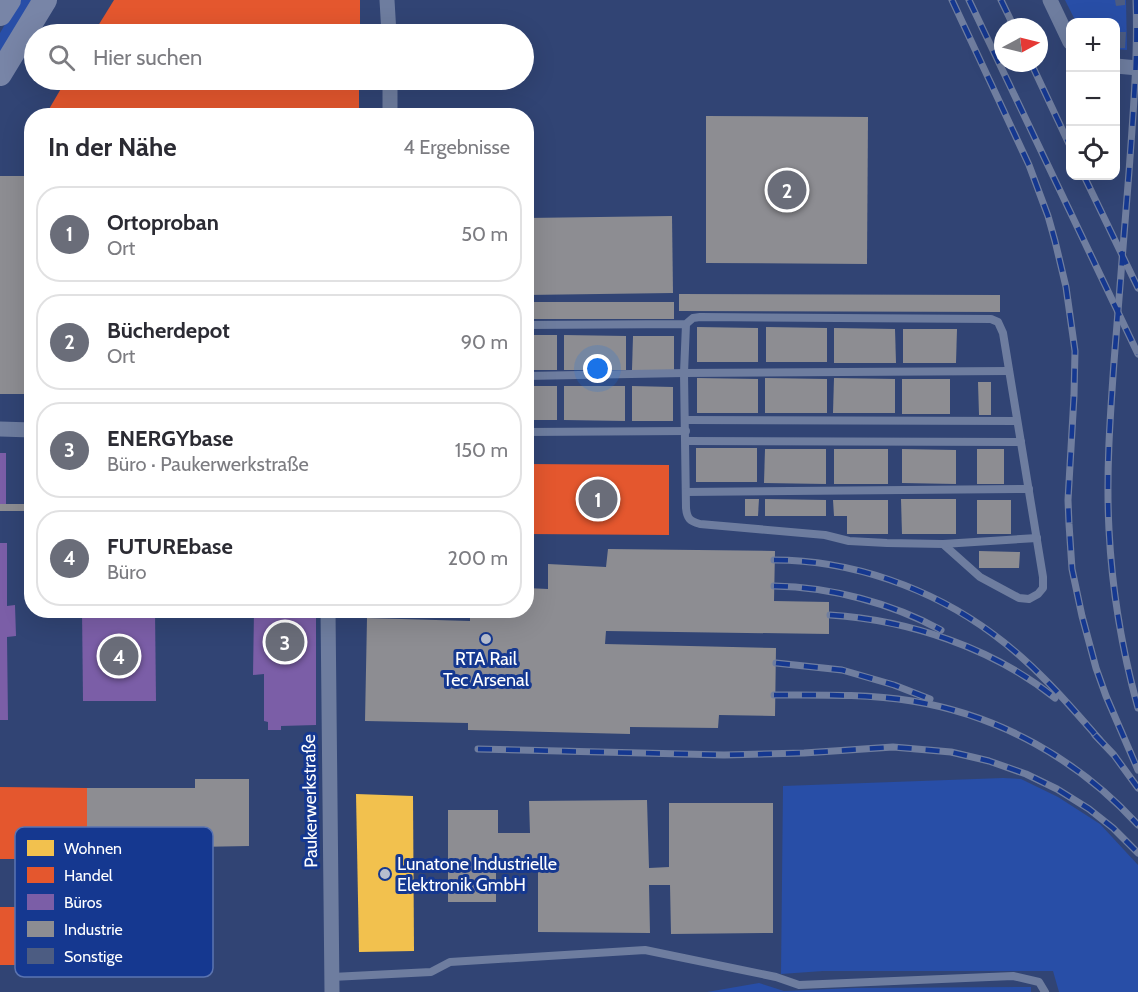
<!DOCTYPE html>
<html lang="de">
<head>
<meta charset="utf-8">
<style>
	body { margin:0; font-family:Cabin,sans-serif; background:#f7f7f7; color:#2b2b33 }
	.controls { position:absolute; right:18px; top:18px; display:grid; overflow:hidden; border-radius:12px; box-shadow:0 6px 24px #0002 }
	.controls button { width:54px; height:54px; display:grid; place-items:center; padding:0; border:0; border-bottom:2px solid #e1e1e2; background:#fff; color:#2b2b33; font:30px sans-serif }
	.compass { position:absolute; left:994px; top:18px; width:54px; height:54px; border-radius:50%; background:#fff; box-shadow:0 6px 24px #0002; rotate:83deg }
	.you { position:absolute; left:598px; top:369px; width:21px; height:21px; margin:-15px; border:4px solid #fff; border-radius:50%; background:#1a73e8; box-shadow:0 0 0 9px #1a73e833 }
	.badge { display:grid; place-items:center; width:39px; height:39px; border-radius:50%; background:#6a6d79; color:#fff; font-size:20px; font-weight:700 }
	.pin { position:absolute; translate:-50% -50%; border:3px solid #fff; box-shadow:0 2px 6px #0006 }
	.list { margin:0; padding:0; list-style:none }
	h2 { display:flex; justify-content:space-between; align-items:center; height:78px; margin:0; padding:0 24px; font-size:26px }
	h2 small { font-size:20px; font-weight:400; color:#7c7c81 }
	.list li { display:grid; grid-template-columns:39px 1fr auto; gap:18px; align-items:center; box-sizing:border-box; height:96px; margin:0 12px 12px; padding:0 12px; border:2px solid #e1e1e2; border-radius:24px }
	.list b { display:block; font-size:22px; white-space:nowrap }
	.list p { margin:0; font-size:20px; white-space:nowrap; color:#7c7c81 }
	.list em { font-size:20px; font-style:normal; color:#7c7c81 }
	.icon { flex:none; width:33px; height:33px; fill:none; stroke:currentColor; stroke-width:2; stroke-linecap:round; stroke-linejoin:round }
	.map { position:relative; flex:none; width:1138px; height:992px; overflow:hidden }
	.search { position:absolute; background:#fff; box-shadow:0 6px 24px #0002; left:24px; top:24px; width:510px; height:66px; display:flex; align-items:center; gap:15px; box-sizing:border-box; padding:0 21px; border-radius:33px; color:#7c7c81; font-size:22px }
	.panel { position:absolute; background:#fff; box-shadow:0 6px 24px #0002; left:24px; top:108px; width:510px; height:510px; border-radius:24px }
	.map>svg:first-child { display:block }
	.green { fill:#284ea7 }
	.homes { fill:#f2c14e }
	.shops { fill:#e4572e }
	.offices { fill:#7b5ea7 }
	.industry { fill:#8d8d92 }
	.building { fill:#4c5c82 }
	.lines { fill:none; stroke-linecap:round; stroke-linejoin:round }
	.service { stroke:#6e7d9f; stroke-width:8 }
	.minor { stroke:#6e7d9f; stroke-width:15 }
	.primary { stroke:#7885a7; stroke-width:24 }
	.rail-casing { stroke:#707e9f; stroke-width:7 }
	.rail { stroke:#153890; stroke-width:4.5; stroke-dasharray:14; stroke-linecap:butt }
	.poi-dot { fill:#b7bece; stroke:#153890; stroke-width:2 }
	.labels { text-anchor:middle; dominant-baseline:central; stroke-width:6; stroke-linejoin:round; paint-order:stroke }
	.poi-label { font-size:18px; fill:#fff; stroke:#153890 }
	.street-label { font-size:18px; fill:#fff; stroke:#153890 }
	.key { fill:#153890; stroke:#5b74b1; stroke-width:1.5 }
	.key-label { font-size:16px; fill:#fff }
</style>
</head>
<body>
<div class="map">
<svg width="1138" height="992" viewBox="0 0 1138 992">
	<rect width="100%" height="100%" fill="#314474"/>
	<g class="green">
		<path d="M19,0h16l-35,58v-25z"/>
		<path d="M1065,0h61l1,50 -11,-1v-27h-40z"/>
		<path d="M1003,778l18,1 37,18 42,27 38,41v127h-79l-6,-21h-230l-42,3 2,-188z"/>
		<path d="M759,983l25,8 71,-3 176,-1v5h-324z"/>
	</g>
	<path class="homes" d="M356,794l57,2 1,155 -55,1z"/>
	<g class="shops">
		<path d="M114,0h246v34h-267z"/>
		<path d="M66,80h293v36h-314z"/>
		<path d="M526,464l143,1v70l-143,-1z"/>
		<path d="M0,787l87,1v71h-87z"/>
		<rect x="0" y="907" width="20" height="58"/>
	</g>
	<g class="offices">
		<rect x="0" y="453" width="6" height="51"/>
		<path d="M0,543h7v63l8,-1 1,31 -9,1 1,83h-8z"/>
		<path d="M82,610h73l1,91h-73z"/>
		<path d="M254,610h62v115l-35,1v4h-13v-8l-4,-1v-47l-11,1z"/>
	</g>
	<g class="industry">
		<path d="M706,116l162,1 -1,147 -161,-1z"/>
		<rect x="0" y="176" width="32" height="218"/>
		<path d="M672,216l1,77 -147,2v-77z"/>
		<path d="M679,294l321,1v17l-321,-1z"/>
		<rect x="526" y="302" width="148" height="17"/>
		<path d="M697,327l61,1v34h-61z"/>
		<path d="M766,327l61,1v34h-61z"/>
		<path d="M834,328l61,1 1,34h-62z"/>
		<path d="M903,329h54l-1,34h-53z"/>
		<rect x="526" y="335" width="31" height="35"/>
		<path d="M564,335l62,1v34h-62z"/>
		<path d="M633,336h41v34h-42z"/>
		<path d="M697,378l61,1v34h-61z"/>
		<path d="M765,378l62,1v34h-62z"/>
		<path d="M834,378l61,1v34h-62z"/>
		<rect x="902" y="379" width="48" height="35"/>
		<path d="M978,382h13v33h-12z"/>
		<rect x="526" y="386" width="31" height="34"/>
		<path d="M564,386h61v35l-61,-1z"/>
		<path d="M632,386l41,1v34h-41z"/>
		<rect x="696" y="448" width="61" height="34"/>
		<path d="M765,449h61v35l-62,-1z"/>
		<rect x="834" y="449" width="54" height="35"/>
		<path d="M902,449l54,1v34l-54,-1z"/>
		<rect x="977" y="449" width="27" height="35"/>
		<path d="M745,499h14l-1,17h-13z"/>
		<path d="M765,499l61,1v16h-61z"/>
		<path d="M901,499h55v35h-54z"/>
		<path d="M833,500h55v34h-41v-18h-13z"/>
		<rect x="977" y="500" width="34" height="34"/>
		<rect x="0" y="504" width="32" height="7"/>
		<path d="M608,549l167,2 -1,50 55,1v32l-223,-3 -1,13 171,4 -1,68 -56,-1 -1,13 -88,-1v7l-162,-4v-7l-103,-2 2,-103 103,3v-11h56v-22l22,1v-25l58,3z"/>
		<path d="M979,551l41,1 -1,16h-40z"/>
		<path d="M195,779h54v67l-53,1v12h-109v-71h108z"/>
		<path d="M647,800l2,68 20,-1v-64h104v130l-102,1 -1,-49h-21l1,48 -112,-1v-60h-42v30h-48v-92h50v23h32l-1,-32z"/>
	</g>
	<g class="building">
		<path d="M1115,0h10v5l-9,1z"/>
		<path d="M1116,32h10l-1,16h-9z"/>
	</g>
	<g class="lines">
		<g class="service">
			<path d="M526,325l160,-1 7,-6 7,-1 291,2 7,3 5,11 40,244v11l-5,6 -9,5 -10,-1 -39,-21 -37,-33 -56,-1 -38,-2 -24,-6 -125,-11c-10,-3 -13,-5 -14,-16l-2,-135 2,-49"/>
			<path d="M526,376l158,-3 325,-2"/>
			<path d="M686,420l331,1"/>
			<path d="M526,432l160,-1"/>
			<path d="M686,441l335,1"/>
			<path d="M686,492l343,-3"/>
			<path d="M943,544l94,-6"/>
			<path d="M332,977l99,-5 19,-10 195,-12 131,27 23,8 214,-9 26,6 6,10"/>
		</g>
		<g class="minor">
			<path d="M387,0l2,34"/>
			<path d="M1050,0l20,42"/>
			<path d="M1116,66l22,2"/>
			<path d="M390,80v36"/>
			<path d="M0,429l32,1"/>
			<path d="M328,610l4,382"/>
		</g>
		<g class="primary">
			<path d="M0,14l9,-14"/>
			<path d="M0,74l45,-74"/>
		</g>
		<defs>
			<g id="rail">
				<path d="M952,0l77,165 19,51 7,25 11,46 9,64 -1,45 -6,104 1,24 3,45 10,47 14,52 10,28 32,74"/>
				<path d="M969,0l169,354"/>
				<path d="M1001,0l13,27"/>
				<path d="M1136,0c2,57 -3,115 -7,172 -5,63 -10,127 -15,190 -4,56 -8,112 -5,168 3,60 13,120 29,178"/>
				<path d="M1031,63l39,83"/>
				<path d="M1084,176l54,112"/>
				<path d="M774,560c78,0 157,28 219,74 41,30 74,68 107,106"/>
				<path d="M774,586c57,1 117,17 167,44"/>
				<path d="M830,615c79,5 163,33 225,83"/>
				<path d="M776,663l66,7 52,15 36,14"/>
				<path d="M774,695c46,0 93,-1 138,6 87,14 167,59 226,124"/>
				<path d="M1095,735l19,20 24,33"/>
				<path d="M478,749l246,6 80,-2 89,-6 58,5 38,9 37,13 31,15 32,20 24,19 25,25"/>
			</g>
		</defs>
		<use href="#rail" class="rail-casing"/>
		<use href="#rail" class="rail"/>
	</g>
	<g class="poi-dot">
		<circle cx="486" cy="639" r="6"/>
		<circle cx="385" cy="874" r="6"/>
	</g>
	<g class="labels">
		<g class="poi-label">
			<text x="486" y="659">RTA Rail<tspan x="486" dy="21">Tec Arsenal</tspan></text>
			<text x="397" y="864" text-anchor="start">Lunatone Industrielle<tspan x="397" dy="21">Elektronik GmbH</tspan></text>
		</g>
		<g class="street-label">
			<text transform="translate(310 801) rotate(-91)">Paukerwerkstraße</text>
		</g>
	</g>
	<rect x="15" y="827" width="198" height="150" rx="9" class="key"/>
	<rect x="27" y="840" width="27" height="16" fill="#f2c14e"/>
	<rect x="27" y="867" width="27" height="16" fill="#e4572e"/>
	<rect x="27" y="894" width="27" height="16" fill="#7b5ea7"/>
	<rect x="27" y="921" width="27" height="16" fill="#8d8d92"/>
	<rect x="27" y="948" width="27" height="16" fill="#4c5c82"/>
	<g class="key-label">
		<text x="64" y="854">Wohnen</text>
		<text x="64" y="881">Handel</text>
		<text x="64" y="908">Büros</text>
		<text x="64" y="935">Industrie</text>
		<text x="64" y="962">Sonstige</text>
	</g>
</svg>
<div class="controls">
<button>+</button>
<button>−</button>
<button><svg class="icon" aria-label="locate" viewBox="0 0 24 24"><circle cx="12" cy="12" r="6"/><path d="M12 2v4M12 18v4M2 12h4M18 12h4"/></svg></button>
</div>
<svg class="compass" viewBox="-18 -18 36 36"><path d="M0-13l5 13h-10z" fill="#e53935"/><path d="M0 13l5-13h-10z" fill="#7c7c81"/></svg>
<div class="you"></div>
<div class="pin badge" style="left:598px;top:499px">1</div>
<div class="pin badge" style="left:787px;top:190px">2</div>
<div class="pin badge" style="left:285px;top:642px">3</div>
<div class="pin badge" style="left:119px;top:656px">4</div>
<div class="search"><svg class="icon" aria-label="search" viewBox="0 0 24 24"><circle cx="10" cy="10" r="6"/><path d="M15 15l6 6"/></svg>Hier suchen</div>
<section class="panel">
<h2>In der Nähe<small>4 Ergebnisse</small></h2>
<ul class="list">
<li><span class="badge">1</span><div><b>Ortoproban</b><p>Ort</p></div><em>50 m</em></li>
<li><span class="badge">2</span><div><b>Bücherdepot</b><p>Ort</p></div><em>90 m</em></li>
<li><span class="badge">3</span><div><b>ENERGYbase</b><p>Büro · Paukerwerkstraße</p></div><em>150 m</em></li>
<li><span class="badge">4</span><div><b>FUTUREbase</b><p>Büro</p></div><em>200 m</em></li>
</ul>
</section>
</div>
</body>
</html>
